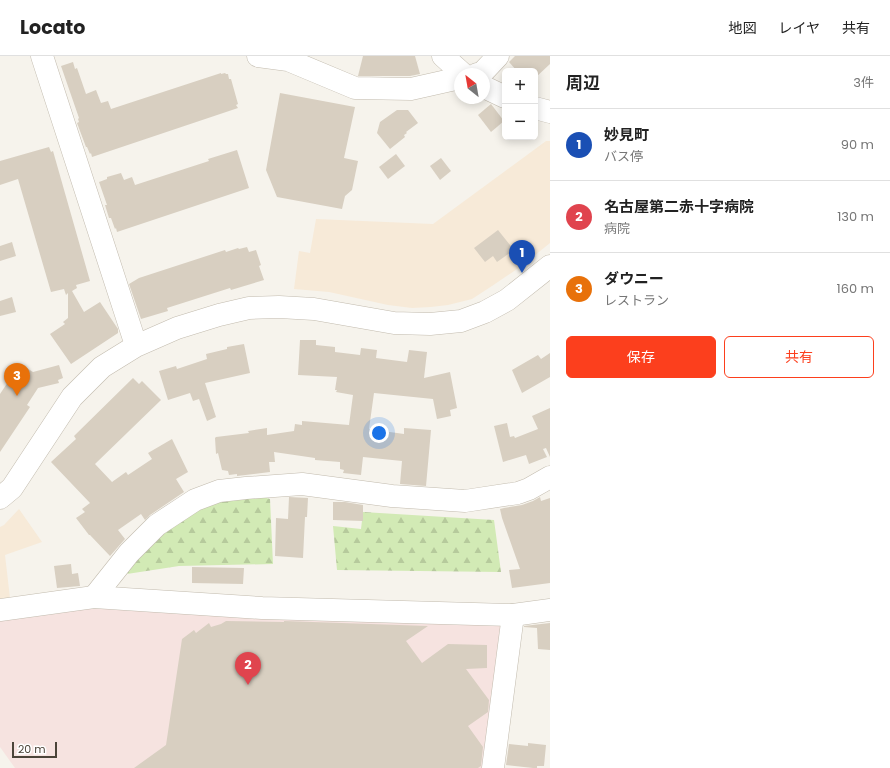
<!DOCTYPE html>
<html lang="ja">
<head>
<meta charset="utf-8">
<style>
	body { margin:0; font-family:Poppins,"Noto Sans JP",sans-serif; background:#f2f2f2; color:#222 }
	.controls { position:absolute; right:12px; top:12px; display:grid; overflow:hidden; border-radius:6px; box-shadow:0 2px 10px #0003 }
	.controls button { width:36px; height:36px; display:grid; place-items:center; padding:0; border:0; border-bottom:1px solid #e0e0e0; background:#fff; color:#222; font:20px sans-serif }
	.compass { position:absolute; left:454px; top:12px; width:36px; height:36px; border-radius:50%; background:#fff; box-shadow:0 2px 10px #0003; rotate:329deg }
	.scale { position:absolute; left:12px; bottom:10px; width:45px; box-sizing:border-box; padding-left:4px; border:2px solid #4b4439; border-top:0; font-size:11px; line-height:14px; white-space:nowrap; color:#4b4439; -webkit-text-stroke:3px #fff; paint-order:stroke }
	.you { position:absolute; left:379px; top:377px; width:14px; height:14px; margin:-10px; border:3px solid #fff; border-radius:50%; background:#1a73e8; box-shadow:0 0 0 6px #1a73e833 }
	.badge { display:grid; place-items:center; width:26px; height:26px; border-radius:50%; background:#fc3f1d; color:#fff; font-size:13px; font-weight:700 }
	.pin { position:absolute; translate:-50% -33px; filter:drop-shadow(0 1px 2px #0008) }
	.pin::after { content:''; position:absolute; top:21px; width:14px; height:12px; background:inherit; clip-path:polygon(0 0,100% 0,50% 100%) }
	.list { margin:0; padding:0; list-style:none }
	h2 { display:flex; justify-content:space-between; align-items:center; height:52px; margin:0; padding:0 16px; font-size:17px }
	h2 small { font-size:13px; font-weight:400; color:#767676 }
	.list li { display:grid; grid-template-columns:26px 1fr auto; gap:12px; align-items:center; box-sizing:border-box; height:72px; padding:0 16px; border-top:1px solid #e0e0e0 }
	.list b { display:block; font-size:15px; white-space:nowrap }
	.list p { margin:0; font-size:13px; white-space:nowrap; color:#767676 }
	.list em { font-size:13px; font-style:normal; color:#767676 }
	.actions { display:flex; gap:8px; padding:12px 16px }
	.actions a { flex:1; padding:9px 0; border:1px solid #fc3f1d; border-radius:6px; text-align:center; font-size:14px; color:#fc3f1d }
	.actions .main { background:#fc3f1d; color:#fff }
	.map { position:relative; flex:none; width:550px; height:712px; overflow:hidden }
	header { display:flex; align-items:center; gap:24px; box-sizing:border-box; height:56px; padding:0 20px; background:#fff; border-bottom:1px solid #e0e0e0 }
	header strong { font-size:19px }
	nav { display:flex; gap:22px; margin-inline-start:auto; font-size:14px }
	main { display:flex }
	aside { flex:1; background:#fff }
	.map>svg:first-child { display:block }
	.commercial { fill:#f7ead8 }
	.medical { fill:#f6e3e0 }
	.forest { fill:url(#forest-firs) }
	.building { fill:#d8cfc1 }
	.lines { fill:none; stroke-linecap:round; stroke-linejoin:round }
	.minor-casing { stroke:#c2bbae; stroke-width:23 }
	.minor { stroke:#fff; stroke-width:22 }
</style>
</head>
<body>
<header>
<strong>Locato</strong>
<nav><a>地図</a><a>レイヤ</a><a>共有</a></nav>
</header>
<main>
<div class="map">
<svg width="550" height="712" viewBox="0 0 550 712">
	<defs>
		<pattern id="forest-firs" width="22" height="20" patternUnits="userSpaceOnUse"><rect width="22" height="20" fill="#d2eab5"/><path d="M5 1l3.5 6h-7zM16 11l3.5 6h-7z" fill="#b6ca9c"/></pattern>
	</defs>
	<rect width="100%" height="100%" fill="#f6f3ec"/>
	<g class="commercial">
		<path d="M546,85h4v102l-27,22 -31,21 -20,13 -24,6 -17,2 -19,1 -24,-3 -59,-13 -35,-3 5,-38 11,2 6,-34 117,5z"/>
		<path d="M19,453l23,33 -37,13 5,43 -10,1v-72l4,-2z"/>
	</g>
	<path class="medical" d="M89,552l413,14 -12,146h-475l-15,-21v-131z"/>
	<g class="forest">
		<path d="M260,440l10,3 3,65 -94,2 -52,8 15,-22 46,-38 20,-11z"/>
		<path d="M363,456l131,8 7,52 -164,-2 -4,-44 28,3z"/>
	</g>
	<g class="building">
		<path d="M363,0h52l5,18 -10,2h-52z"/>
		<path d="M515,0h35v8l-15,14v-7h-18l-8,-9z"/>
		<path d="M73,6l2,7 2,-1 9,26 10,-4 5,13 7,-2 3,8 110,-36v1l4,-1 1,1h2l1,5h2l7,25 -2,1 2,3 -146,49 -1,-4 -1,1 -3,-7h-1l-9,-24 2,-1 -1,-3 1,-1 -18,-52z"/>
		<path d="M280,37l75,14 -11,51 14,3 -6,29 -7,6 -3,13 -65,-12 -11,-27z"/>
		<path d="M491,48l13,17 -13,11 -13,-17z"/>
		<path d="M397,54h11l10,13 -12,9 1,1 -3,2 1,2 -15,12 -13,-16 3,-11z"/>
		<path d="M49,91l2,5 2,-1 37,130 -14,4 1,3 -5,3 12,21 16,-10 18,27v4l-47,31 -21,-30 15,-10 -2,-2 5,-4v-25l-2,2 -2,-6 -13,3 -33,-113 -18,6v-24z"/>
		<path d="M237,94l12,38 -132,44 -1,-4 -1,1 -4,-11h-2l-4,-13h2l-8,-23 8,-3v-2l14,-4 3,7 8,-3 3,8 74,-24 -1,-2z"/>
		<path d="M396,98l9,12 -17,13 -9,-12z"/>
		<path d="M441,102l10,13 -11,9 -10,-14z"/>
		<path d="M498,174l16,20 -17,12 -4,-6 -8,6 -11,-14z"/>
		<path d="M12,186l4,14 -16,5v-15z"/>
		<path d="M247,191l2,5 7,-2 5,15 -2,1 5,14 -33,10 -1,-2 -63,20 1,3 -27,8 -12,-35 10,-6 86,-28 1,2 12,-4 1,1z"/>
		<path d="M12,241l4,15 -16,4v-15z"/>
		<path d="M300,284h16v5l19,2v5l25,3 1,-7 16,2 -1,8 31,4 2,-12 18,2 -3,26 26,-6 7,36 -7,2 1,6 -14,3 -4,-20 -59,-6 -5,36 35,5v-6l27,2 -5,56 -26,-2 2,-23 -39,-4 -2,18 -18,-2 1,-3 -4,-1v-7l-25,-2v-2l-41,-6 1,10h-6l1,10 -33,4v-2l-8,1 -1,-4 -6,-1 -4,-17 -2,1 -1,-16 1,-1 33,-4 -1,-2 19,-3v7l27,-4 1,-7 7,1v-4l47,4 4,-30 -17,-3 1,-2h-2l2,-13 -39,-2z"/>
		<path d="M244,288l6,29 -45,10 11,34 -9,4 -8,-22 -6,2 -3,-8 -22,7 -9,-29 17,-5 1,3 30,-10 -1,-5 21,-5v-2z"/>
		<path d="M550,297v24l-28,16 -10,-23 26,-15 3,4z"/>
		<path d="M20,308l13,8 26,-7 4,13 -5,2 1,3 -21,5 -11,17 3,2 -30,45v-58z"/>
		<path d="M133,322l6,6 3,-3 19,19 -66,64 17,18 14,-10 2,3 24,-16 -4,-6 24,-14 16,33 -12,7 8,13 -34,23 -5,5 -4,-6 -23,16 7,9 -15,17 -20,-21h-1l-13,-17 9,-6 -3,-3 8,-6 -39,-41 25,-23 -2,-3z"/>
		<path d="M550,352v49l-4,-9 -3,1 4,8 -18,7 -3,-9 -23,7 -9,-36 13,-3 3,14 4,-1 1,2 23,-9 -6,-13z"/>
		<path d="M289,441l19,1 -1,19h-2l-2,41 -28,-2 1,-38 12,1z"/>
		<path d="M540,441l1,4 9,-3v85l-38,5 -3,-18 11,-1 -18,-51 -2,-9 4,-1 18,-3 11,-4z"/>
		<path d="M333,446h12l18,3v16l-30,-1z"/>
		<path d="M71,508l1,10 6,-1 2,13 -23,2 -3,-22z"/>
		<path d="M192,511l52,1 -1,16 -51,-1z"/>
		<path d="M226,565l58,1v-1l144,5 -22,15 16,22 26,-19 39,1v23l-21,1 23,31 -1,12 -20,14 15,21 -2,19 -3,2h-344l32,-23 16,-106 12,-9 2,3 13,-10 2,4 10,-3z"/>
		<path d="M550,567v27l-12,-1 -1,-21 -13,-1v-1z"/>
		<path d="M528,687l18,2 -2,21h-7v2h-4l-27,-3 3,-21 19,2z"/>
	</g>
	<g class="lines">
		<defs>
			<g id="minor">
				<path d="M42,0l91,280"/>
				<path d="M258,0l30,4 67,28 56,1 49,-11"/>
				<path d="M443,0l20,18"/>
				<path d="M477,18l5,-1 16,-17"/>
				<path d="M484,31l21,10"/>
				<path d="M535,52l15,4"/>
				<path d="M0,442l12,-10 60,-91 30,-30 34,-21 41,-18 42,-13 30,-7 30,-1 35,2 80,14 36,1 31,-3 24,-9 22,-12 43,-34"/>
				<path d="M94,541l35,-44 28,-28 38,-25 24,-9 27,-3 56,-4 90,12 73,5 53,-8 11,-4 21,-12"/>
				<path d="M0,554l94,-13 168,11 251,7 37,-5"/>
				<path d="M493,712l20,-153"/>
			</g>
		</defs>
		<use href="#minor" class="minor-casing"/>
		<use href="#minor" class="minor"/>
	</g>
</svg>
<div class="controls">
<button>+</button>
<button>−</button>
</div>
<svg class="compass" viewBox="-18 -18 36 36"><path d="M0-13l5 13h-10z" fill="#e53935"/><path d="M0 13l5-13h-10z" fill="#767676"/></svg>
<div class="scale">20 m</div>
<div class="you"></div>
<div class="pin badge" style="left:522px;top:217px;background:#1a4fb4">1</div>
<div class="pin badge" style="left:248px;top:629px;background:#e0444e">2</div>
<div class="pin badge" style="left:17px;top:340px;background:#e8710a">3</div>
</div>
<aside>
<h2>周辺<small>3件</small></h2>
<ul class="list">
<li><span class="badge" style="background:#1a4fb4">1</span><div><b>妙見町</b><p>バス停</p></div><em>90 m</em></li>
<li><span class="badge" style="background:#e0444e">2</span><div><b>名古屋第二赤十字病院</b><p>病院</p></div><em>130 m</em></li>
<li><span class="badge" style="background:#e8710a">3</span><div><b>ダウニー</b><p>レストラン</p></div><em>160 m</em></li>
</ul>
<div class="actions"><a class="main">保存</a><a>共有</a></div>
</aside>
</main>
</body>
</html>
